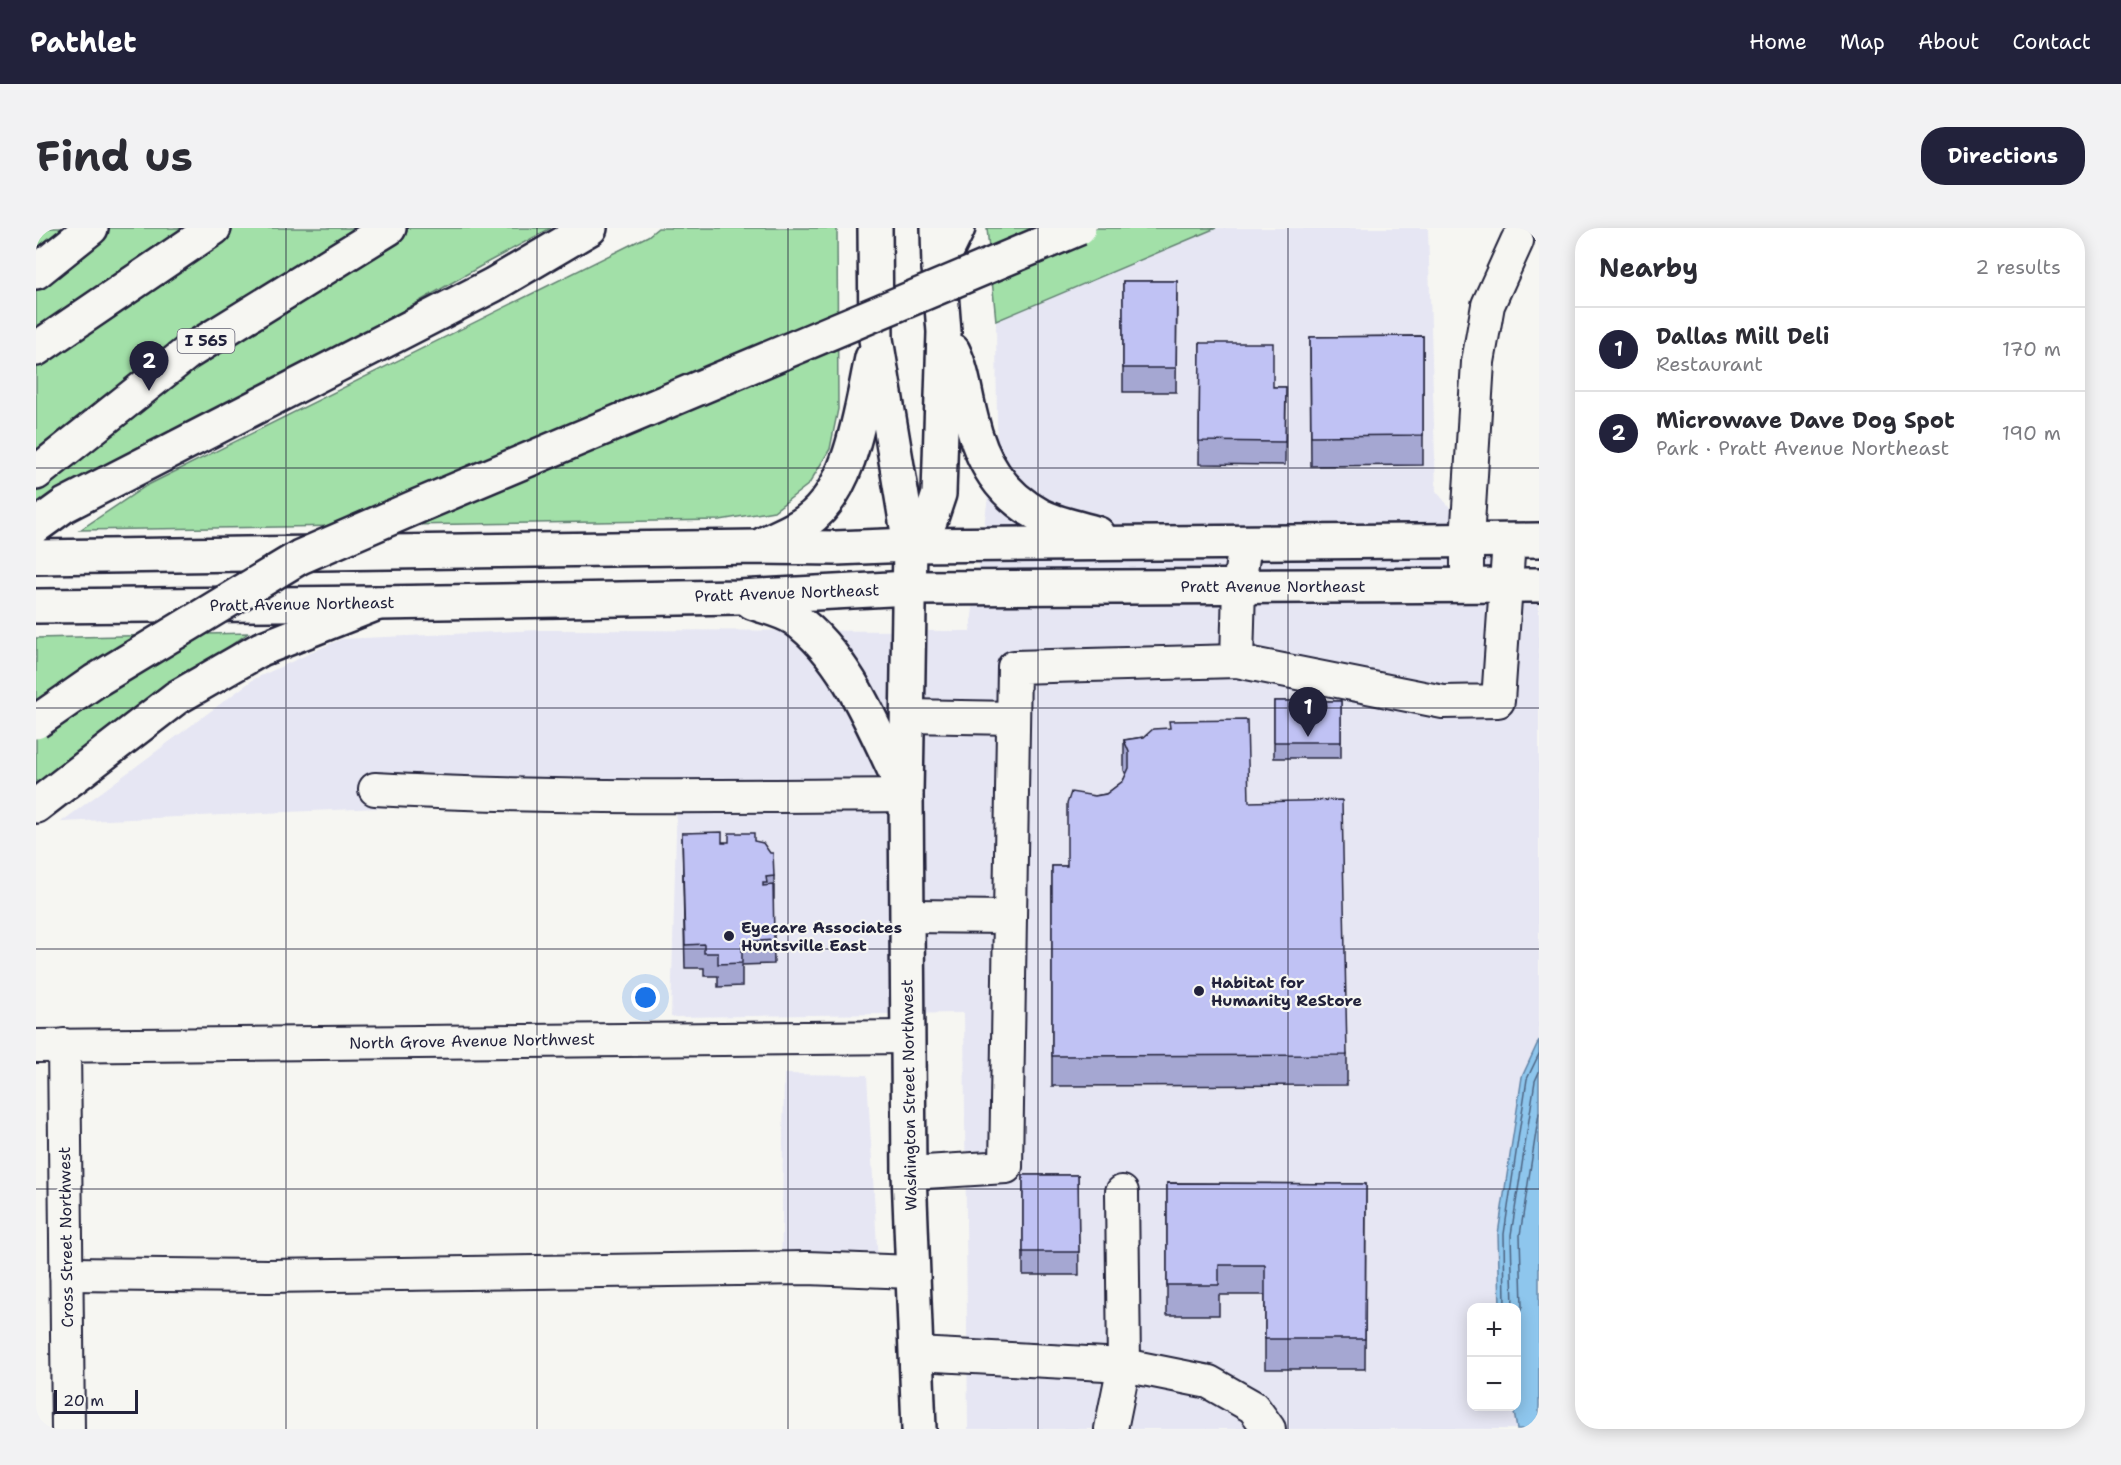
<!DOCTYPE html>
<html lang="en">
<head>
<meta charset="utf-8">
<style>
	body { margin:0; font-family:"Shantell Sans",sans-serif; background:#f2f2f3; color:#2b2b33 }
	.controls { position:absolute; right:18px; bottom:18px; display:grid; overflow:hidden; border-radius:12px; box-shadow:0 3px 15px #0003 }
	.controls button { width:54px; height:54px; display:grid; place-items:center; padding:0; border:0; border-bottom:2px solid #e1e1e2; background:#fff; color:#2b2b33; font:30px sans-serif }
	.scale { position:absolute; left:18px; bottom:15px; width:84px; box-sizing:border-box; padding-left:6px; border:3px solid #22223b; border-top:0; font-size:16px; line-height:21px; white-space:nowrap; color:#22223b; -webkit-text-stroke:4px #f6f6f2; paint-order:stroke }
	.you { position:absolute; left:610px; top:770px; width:21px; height:21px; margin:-15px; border:4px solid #fff; border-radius:50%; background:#1a73e8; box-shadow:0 0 0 9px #1a73e833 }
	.badge { display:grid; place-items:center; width:39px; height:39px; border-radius:50%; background:#22223b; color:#fff; font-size:20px; font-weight:700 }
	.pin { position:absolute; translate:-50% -50px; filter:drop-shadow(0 2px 3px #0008) }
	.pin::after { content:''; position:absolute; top:32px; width:21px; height:18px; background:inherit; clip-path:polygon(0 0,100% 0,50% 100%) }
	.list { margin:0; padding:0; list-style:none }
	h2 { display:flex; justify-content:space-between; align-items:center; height:78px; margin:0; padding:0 24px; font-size:26px }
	h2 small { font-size:20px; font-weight:400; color:#7c7c81 }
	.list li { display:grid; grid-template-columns:39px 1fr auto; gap:18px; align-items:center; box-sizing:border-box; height:84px; padding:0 24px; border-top:2px solid #e1e1e2 }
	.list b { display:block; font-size:22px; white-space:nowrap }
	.list p { margin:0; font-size:20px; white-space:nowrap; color:#7c7c81 }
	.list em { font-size:20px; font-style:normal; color:#7c7c81 }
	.map { position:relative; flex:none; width:1503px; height:1201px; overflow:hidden; border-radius:24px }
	header { display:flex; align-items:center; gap:36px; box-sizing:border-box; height:84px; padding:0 30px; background:#22223b; color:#fff }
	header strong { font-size:28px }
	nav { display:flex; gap:33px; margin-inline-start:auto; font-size:21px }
	.intro { display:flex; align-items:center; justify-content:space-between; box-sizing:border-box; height:144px; padding:0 36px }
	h1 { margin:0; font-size:42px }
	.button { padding:15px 27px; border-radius:24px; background:#22223b; color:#fff; font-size:21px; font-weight:700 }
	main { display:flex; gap:36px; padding:0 36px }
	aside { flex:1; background:#fff; border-radius:24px; box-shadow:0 3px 15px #0003 }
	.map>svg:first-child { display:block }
	.built { fill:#e6e6f3 }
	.green { fill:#a2e0a8; stroke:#628172; stroke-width:1.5 }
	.water { fill:#8ec6ed; stroke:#6384a6; stroke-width:1.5 }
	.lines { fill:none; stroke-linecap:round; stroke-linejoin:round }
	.shore { stroke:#4d6482; stroke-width:1.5 }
	.minor-casing { stroke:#22223b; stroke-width:36 }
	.major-casing { stroke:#22223b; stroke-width:38 }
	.highway-casing { stroke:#22223b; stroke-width:38 }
	.minor { stroke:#f6f6f2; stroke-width:32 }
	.major { stroke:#f6f6f2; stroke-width:33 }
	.highway { stroke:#f6f6f2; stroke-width:33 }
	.highway-bridge-casing { stroke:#22223b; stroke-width:38; stroke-linecap:butt }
	.highway-bridge { stroke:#f6f6f2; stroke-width:33 }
	.wall { fill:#a5a7d2; stroke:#22223b; stroke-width:1.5 }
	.building { fill:#c0c2f4; stroke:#22223b; stroke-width:1.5 }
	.grid { fill:none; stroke:#22223b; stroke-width:1.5; stroke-opacity:0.55 }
	.poi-dot { fill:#22223b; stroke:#f6f6f2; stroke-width:2 }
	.labels { text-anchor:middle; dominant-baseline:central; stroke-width:4.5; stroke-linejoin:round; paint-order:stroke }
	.shield { fill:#f6f6f2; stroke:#626272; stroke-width:1.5 }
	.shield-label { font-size:15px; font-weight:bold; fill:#22223b }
	.street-label { font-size:16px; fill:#22223b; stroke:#f6f6f2 }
	.poi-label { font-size:16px; font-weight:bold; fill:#22223b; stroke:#f6f6f2; text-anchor:start }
</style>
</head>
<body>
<header>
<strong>Pathlet</strong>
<nav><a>Home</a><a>Map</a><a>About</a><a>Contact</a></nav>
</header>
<div class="intro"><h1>Find us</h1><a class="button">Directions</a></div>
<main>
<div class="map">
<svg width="1503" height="1201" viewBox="0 0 1503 1201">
	<rect width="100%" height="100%" fill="#f6f6f2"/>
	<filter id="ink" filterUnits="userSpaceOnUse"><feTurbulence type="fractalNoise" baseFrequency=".0167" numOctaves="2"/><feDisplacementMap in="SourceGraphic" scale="12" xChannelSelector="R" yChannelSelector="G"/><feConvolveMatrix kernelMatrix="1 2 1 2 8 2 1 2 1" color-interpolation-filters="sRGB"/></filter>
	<g filter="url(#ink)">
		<g class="built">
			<path d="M1181,0h211l8,263 80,94 23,10v445l-17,37 -24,157 2,73 -28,1v98l41,1 4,22h-549l-4,-416 -293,4 6,-222 -616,27 193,-143 87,-40 198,-9 431,1 27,-202 -1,-108z"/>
			<path d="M748,846l83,1 12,205 -98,5z"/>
		</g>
		<g class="green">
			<path d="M0,0h515l-63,34 -452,259z"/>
			<path d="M622,0h179l1,181 -8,40 -21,35 -35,27 -54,9 -640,10 66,-44 502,-250z"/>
			<path d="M951,0h229l-220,93z"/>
			<path d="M212,405l-212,153v-148z"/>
		</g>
		<path class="water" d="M1503,812v389h-22l-4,-22 3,-1v-98l-16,-1 -2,-73 24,-157z"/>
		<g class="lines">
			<g class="shore">
				<path d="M1469,1080l-1,-74 23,-155 12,-25"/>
				<path d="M1477,1080l-2,-73 24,-154 4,-9"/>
				<path d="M1480,1093l6,-14 -2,-72 19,-122"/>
			</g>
			<defs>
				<g id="minor">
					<path d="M1431,357v-45l11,-178 10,-57 29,-64"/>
					<path d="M1201,433l2,-75 6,-43"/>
					<path d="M872,488l105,2"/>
					<path d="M339,561c177,10 354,7 531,6"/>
					<path d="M871,688l103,1"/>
					<path d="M28,817l4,384"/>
					<path d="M0,818l872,-9"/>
					<path d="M873,945l97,-6 8,-500 223,-6 206,41 55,-1 11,-161"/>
					<path d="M30,1046l202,2 539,-8 106,4"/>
					<path d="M881,1126l207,11 85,17 44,25 16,22"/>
					<path d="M1075,1201l13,-64 -2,-173"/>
				</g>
				<g id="major">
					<path d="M839,0l1,111 34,206 -4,250 3,378 10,256"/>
					<path d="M917,123c10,21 12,44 18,67 10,43 29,76 70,98 16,8 39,12 57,18"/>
					<path d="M726,317c14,-8 32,-14 45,-24 45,-32 54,-112 65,-163"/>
					<path d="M874,317l20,-24 9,-27 5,-162 -5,-65 -1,-39"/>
					<path d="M0,329l722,-10 78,1 74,-3 629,-5"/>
					<path d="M716,374c13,5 32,9 43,17 53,38 81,114 109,171"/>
					<path d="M0,378l342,-3 361,-6 170,-9 630,-3"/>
				</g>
				<g id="highway">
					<path d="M903,39l19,-39"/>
					<path d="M0,44l55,-44"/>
					<path d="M0,121l178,-121"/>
					<path d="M0,245l151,-120 202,-125"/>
					<path d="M0,298l29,-21 428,-220 97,-57"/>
					<path d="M0,578l140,-108 85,-49 117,-46"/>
				</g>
			</defs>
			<use href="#minor" class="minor-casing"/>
			<use href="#major" class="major-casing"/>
			<use href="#highway" class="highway-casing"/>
			<use href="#minor" class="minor"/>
			<use href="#major" class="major"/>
			<use href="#highway" class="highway"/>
			<defs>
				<path id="highway-bridge" d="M0,494l59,-41 205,-124 118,-51 661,-278"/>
			</defs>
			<use href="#highway-bridge" class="highway-bridge-casing"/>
			<use href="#highway-bridge" class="highway-bridge"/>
		</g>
		<g class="wall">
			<path d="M1087,53h54l-1,111h-53z"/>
			<path d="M1387,108v129l-112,1 -1,-129z"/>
			<path d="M1164,115l73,44h13l-1,78 -86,-1z"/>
			<rect x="1238" y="473" width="67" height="57"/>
			<path d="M1108,509l105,65 98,253v30l-295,1v-220h15l28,-70 11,-2 17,-13 3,-6 -2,-5v-30z"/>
			<path d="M646,605l40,10 32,-2 20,35v23h-1l1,65 -32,1v21l-24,1v-11h-14v-8h-19z"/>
			<path d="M987,947h55l1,100h-56z"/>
			<path d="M1131,955l199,1 -1,185h-100v-74h-46v20h-52z"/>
		</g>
		<g class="building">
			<path d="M1087,53h54l-1,87h-53z"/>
			<path d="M1387,108v99l-112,1 -1,-99z"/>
			<path d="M1164,115h73v44h13l-1,55 -86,-1z"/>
			<rect x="1238" y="473" width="67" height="41"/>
			<path d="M1211,492l2,82 93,-2 5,255 -295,1v-190h15v-62l4,-12 24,4 11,-2 17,-13 6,-13v-16l-5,-12 20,-3 9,-8 17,-1 -1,-7z"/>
			<path d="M686,604v11h3l-1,-1h5v-9h25v8l9,2 7,10h3l1,23 -8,1 1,6h-4v3l10,-1 1,55 -32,2v21l-24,1v-11h-14v-9l-19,1 -3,-112z"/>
			<path d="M987,947h55l1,77h-56z"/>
			<path d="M1131,955l199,1 -1,155h-100v-74h-46v20h-52z"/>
		</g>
	</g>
	<path class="grid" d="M250,0v1201M501,0v1201M752,0v1201M1002,0v1201M1252,0v1201M0,240h1503M0,480h1503M0,721h1503M0,961h1503"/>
	<g class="poi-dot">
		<circle cx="693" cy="708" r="6"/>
		<circle cx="1163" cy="763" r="6"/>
	</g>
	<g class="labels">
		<rect class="shield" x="141.5" y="101" width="57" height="24" rx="4.5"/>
		<g class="shield-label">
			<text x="170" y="113">I 565</text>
		</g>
		<g class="street-label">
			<text x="1237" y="358">Pratt Avenue Northeast</text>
			<text transform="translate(751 365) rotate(-2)">Pratt Avenue Northeast</text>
			<text transform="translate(266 376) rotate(-1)">Pratt Avenue Northeast</text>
			<text transform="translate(436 813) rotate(-1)">North Grove Avenue Northwest</text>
			<text transform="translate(873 867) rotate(-91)">Washington Street Northwest</text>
			<text transform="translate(30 1009) rotate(-91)">Cross Street Northwest</text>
		</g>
		<g class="poi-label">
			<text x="705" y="699">Eyecare Associates<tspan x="705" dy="18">Huntsville East</tspan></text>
			<text x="1175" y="754">Habitat for<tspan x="1175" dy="18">Humanity ReStore</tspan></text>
		</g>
	</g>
</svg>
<div class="controls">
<button>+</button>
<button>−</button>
</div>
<div class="scale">20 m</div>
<div class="you"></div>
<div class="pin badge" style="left:1272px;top:509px">1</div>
<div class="pin badge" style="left:113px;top:163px">2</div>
</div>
<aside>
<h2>Nearby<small>2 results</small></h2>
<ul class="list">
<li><span class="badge">1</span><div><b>Dallas Mill Deli</b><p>Restaurant</p></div><em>170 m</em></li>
<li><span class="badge">2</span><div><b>Microwave Dave Dog Spot</b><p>Park · Pratt Avenue Northeast</p></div><em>190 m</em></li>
</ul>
</aside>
</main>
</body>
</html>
